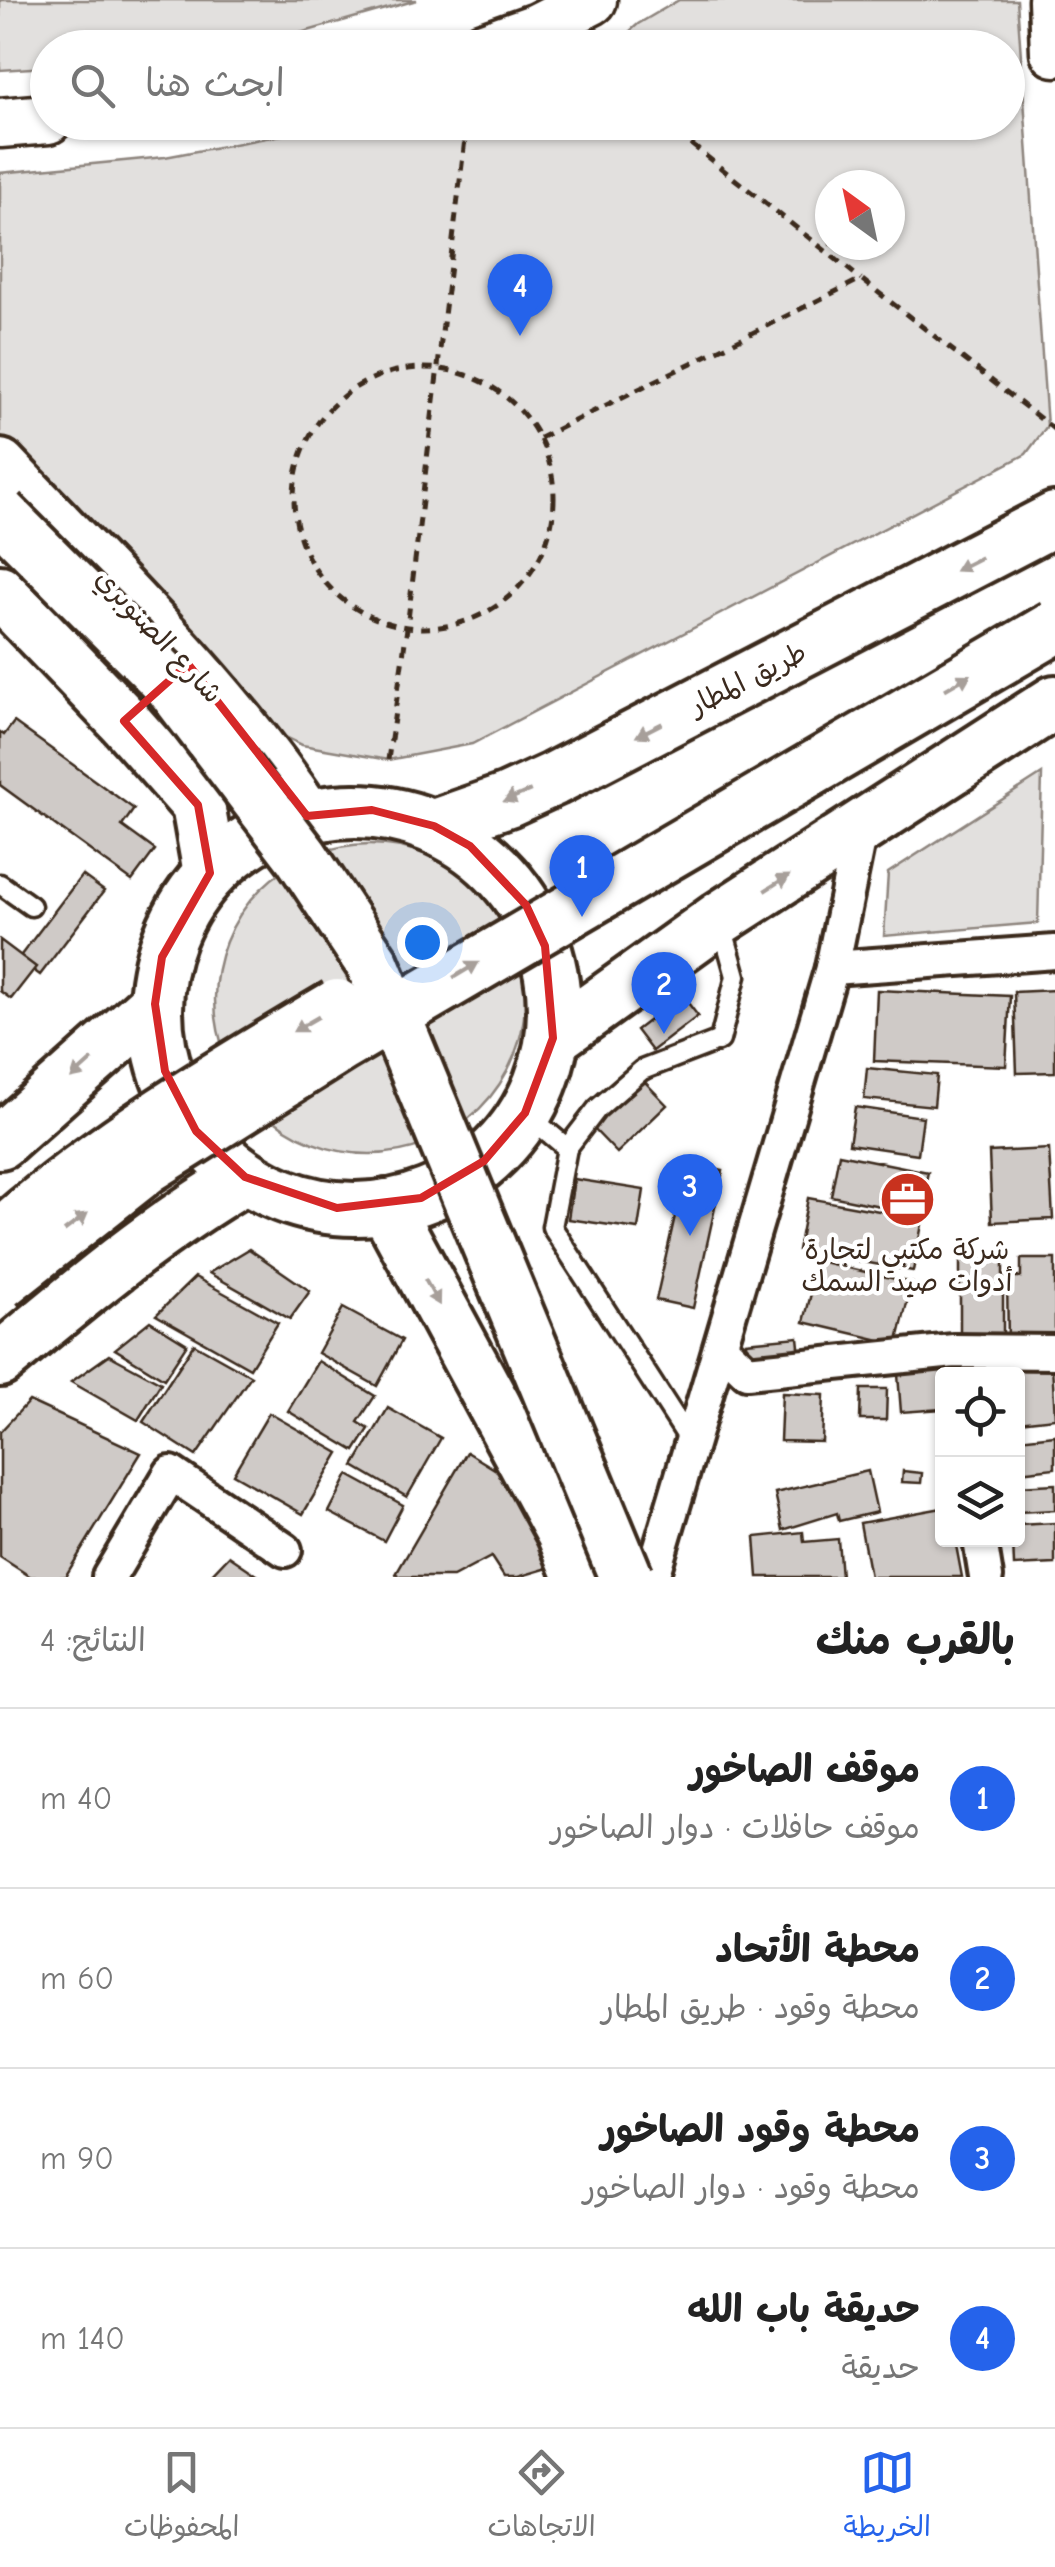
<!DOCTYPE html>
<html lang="ar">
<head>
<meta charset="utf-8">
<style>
	body { margin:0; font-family:"Comic Neue","Playpen Sans Arabic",sans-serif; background:#f2f2f2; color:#222; direction:rtl }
	.controls { position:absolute; right:30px; bottom:30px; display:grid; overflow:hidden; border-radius:10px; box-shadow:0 2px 8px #0004 }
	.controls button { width:90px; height:90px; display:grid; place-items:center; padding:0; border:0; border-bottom:2px solid #e0e0e0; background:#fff; color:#222; font:50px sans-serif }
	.compass { position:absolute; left:815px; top:170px; width:90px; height:90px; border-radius:50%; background:#fff; box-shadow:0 2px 8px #0004; rotate:327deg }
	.you { position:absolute; left:422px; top:942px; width:35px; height:35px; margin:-25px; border:8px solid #fff; border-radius:50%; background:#1a73e8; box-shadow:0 0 0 15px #1a73e833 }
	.badge { display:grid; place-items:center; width:65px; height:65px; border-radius:50%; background:#2563eb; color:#fff; font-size:32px; font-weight:700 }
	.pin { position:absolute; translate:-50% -82px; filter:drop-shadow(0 2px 5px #0008) }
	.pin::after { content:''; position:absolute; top:52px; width:35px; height:30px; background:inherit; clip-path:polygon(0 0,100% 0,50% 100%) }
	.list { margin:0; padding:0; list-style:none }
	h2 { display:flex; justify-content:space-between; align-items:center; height:130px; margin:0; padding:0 40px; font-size:42px }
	h2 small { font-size:32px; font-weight:400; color:#767676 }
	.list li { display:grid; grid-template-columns:65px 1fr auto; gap:30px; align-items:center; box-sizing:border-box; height:180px; padding:0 40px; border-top:2px solid #e0e0e0 }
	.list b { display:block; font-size:38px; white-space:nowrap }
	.list p { margin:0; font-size:32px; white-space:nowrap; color:#767676 }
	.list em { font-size:32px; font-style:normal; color:#767676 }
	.icon { flex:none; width:55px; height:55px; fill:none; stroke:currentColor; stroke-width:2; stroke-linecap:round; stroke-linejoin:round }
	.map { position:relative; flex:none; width:1055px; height:1577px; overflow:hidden; direction:ltr }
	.search { position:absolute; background:#fff; box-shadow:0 2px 8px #0004; left:30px; right:30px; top:30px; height:110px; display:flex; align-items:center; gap:25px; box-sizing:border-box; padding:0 35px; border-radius:55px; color:#767676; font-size:38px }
	.sheet { height:850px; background:#fff }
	nav { display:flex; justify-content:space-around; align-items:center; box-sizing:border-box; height:140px; border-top:2px solid #e0e0e0; background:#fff; font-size:28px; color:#767676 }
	nav a { display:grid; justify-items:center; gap:5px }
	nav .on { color:#2563eb }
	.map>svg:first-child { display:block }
	.green { fill:#e2e0de; stroke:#8e857e; stroke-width:2.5; fill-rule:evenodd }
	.building { fill:#cfcac7; stroke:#3b2a1e; stroke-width:2.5 }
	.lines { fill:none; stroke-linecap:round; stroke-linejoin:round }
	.service-casing { stroke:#3b2a1e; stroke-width:25 }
	.minor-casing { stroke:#3b2a1e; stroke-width:40 }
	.secondary-casing { stroke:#3b2a1e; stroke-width:55 }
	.primary-casing { stroke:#3b2a1e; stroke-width:60 }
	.path { stroke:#3b2a1e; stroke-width:5; stroke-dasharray:10 8; stroke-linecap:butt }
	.service { stroke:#fff; stroke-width:18 }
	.minor { stroke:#fff; stroke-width:32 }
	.secondary { stroke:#fff; stroke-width:48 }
	.primary { stroke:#fff; stroke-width:52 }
	.primary-bridge-casing { stroke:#3b2a1e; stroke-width:60; stroke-linecap:butt }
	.primary-bridge { stroke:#fff; stroke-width:52 }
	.oneway { fill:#a79f9a }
	.marked { fill:none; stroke:#d62828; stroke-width:8; stroke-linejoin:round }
	.labels { text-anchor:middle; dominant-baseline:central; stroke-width:9; stroke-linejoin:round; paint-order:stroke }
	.street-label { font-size:28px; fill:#3b2a1e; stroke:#fff }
	.poi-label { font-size:28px; fill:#3b2a1e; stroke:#fff }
</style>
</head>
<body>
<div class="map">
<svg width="1055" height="1577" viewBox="0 0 1055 1577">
	<rect width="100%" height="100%" fill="#fff"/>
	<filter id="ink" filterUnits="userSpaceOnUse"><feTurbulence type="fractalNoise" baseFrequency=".01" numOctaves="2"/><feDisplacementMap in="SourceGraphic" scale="20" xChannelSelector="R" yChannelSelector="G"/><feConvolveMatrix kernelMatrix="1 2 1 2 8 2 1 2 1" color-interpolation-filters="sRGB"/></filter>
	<g filter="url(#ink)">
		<g class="green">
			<path d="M0,0h417l-152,43 -38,5h-179l-1,19 -47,3z"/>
			<path d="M679,0h338l30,426 -21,28 -554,290 -84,16 -86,-15 -23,-11 -279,-293v-268l165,-16 181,-34 662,-1v-74l-396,-1 26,-23zM830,185h60v60h-60z"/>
			<path d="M1042,774l-4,149 -154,13 4,-63z"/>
			<circle cx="370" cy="999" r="155"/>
		</g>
		<g class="building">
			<path d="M14,722l120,87 -12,17 33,24 -23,31 -132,-96v-53l4,3z"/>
			<path d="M82,875l22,16 -64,84 -22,-16z"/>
			<path d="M0,940l36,27 -25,32 -11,-8z"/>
			<path d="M877,990l133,6 -4,70 -132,-5z"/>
			<path d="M1055,990v82l-38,1 -3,-81z"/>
			<path d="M682,995l16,21 -46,35 -16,-21z"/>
			<path d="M867,1068l70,7 -3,31 -70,-7z"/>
			<path d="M643,1080l24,25 -50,48 -24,-25z"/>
			<path d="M855,1107l68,10 -5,37 -69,-10z"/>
			<path d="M1049,1149l4,70 -61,3 -3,-70z"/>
			<path d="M839,1154l89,18 -9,42 -88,-18z"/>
			<path d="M687,1163l36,8 -30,137 -37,-8z"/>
			<path d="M574,1179l70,11 -6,39 -70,-10z"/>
			<path d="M808,1198l115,21 -10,52 -115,-21z"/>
			<path d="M249,1249l61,42 -20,28 -81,-46z"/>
			<path d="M1021,1259h34v83l-47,1 -1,-66h14z"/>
			<path d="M960,1260h43v81l-43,-1z"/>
			<path d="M819,1261l93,22 -15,61 -93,-22z"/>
			<path d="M195,1277l83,46 -28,45 -94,-53z"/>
			<path d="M343,1308l59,32 -25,46 -59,-33z"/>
			<path d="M150,1321l37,23 -23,35 -49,-30z"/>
			<path d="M798,1337l2,19 -53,5 -1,-19z"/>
			<path d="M194,1344l57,32 -55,80 -53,-34z"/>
			<path d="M109,1355l52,28 -23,37 -67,-38z"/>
			<path d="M946,1358l-4,51 -41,3 -4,-50z"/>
			<path d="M318,1361l57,35 -17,26 11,7 -14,22 -67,-40z"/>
			<path d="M1052,1364l3,54 -37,4v-48h-17v-4z"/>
			<path d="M861,1389h26l-1,31h-26z"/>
			<path d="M782,1393l42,2 -2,47 -42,-1z"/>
			<path d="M29,1401l112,52 -76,124h-34l-31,-20v-125z"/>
			<path d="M388,1408l53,30 -34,59 -53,-31z"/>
			<path d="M269,1413l70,40 -36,61 -70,-40z"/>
			<path d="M1055,1435v33l-37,4v-33z"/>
			<path d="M467,1452l60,37 38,74 -47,14h-14l-13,-20 -38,20h-52l-5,-3z"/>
			<path d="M868,1471l9,41 -38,9 -2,-8 -54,17 -8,-37z"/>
			<path d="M903,1471l19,2 -1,10 -19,-1z"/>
			<path d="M348,1475l55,30 -19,36 -55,-29z"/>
			<path d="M1055,1484v26l-37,2v-26z"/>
			<path d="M942,1508v32h13l7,37h-92l-10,-54z"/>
			<path d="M1055,1523v41l-41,2 -1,-26h5v-15z"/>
			<path d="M803,1532l1,10 34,-3 3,38h-83l-3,-40z"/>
			<path d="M229,1556l31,21h-51z"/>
		</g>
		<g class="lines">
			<defs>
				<g id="service">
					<path d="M0,884l31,22"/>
					<path d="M525,1113l42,35 -15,79 140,217"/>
					<path d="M567,1148l30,-39 45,-39 78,-30 16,-64 -15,-54"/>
				</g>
				<g id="minor">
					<path d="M832,968l223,-16"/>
					<path d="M721,1347l26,25 207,-21 101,1"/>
					<path d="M980,1540l6,37"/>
					<path d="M109,1577l62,-104 114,77"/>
					<path d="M652,1577l180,-609 28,-137"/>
				</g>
				<g id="secondary">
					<path d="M1053,0l2,52"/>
					<path d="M481,48l56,-20 55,-28"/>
					<path d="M0,123l48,-4"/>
				</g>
				<g id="primary">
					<path d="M0,466c107,113 221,221 307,350"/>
					<path d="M0,592l124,129 74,84 12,68"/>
					<circle cx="355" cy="1010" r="199"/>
					<path d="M434,826l74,-26 46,-21 501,-260"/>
					<path d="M553,1038l167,-120 335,-216"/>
					<path d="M0,1142l155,-138"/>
					<path d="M386,1206l177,327 18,44"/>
					<path d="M0,1360c79,-66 157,-132 245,-183"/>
				</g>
			</defs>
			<use href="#service" class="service-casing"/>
			<use href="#minor" class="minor-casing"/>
			<use href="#secondary" class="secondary-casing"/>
			<use href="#primary" class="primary-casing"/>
			<g class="path">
				<path d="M663,122l198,157"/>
				<circle cx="424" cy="498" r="130"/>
				<path d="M540,438l321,-159 194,151"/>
				<path d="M388,760l19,-132 60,-506"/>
			</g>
			<use href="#service" class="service"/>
			<use href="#minor" class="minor"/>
			<use href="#secondary" class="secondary"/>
			<use href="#primary" class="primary"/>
			<defs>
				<g id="primary-bridge">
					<path d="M0,514l170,170 131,172 71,107 254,614"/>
					<path d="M0,1236c102,-91 220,-161 337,-230"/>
					<path d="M0,1283l147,-116 194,-122 714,-418"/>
				</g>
			</defs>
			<use href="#primary-bridge" class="primary-bridge-casing"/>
			<use href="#primary-bridge" class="primary-bridge"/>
		</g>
		<defs><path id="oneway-solid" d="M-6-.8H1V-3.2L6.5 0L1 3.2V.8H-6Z" transform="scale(2.5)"/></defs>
		<g class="oneway">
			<use href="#oneway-solid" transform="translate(968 564) rotate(153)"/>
			<use href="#oneway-solid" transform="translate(958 682) rotate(-30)"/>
			<use href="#oneway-solid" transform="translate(649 730) rotate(153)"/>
			<use href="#oneway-solid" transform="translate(517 796) rotate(157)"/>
			<use href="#oneway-solid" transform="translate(777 883) rotate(-32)"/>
			<use href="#oneway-solid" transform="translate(466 970) rotate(-31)"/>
			<use href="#oneway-solid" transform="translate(306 1024) rotate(150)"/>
			<use href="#oneway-solid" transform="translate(82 1069) rotate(138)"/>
			<use href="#oneway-solid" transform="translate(76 1222) rotate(-37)"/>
			<use href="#oneway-solid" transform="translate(432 1292) rotate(61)"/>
		</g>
	</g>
	<path class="marked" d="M188,664l119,152 65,-6 62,16 36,20 56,59 19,41 8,92 -28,75 -41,48 -63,37 -84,10 -92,-31 -49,-46 -31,-60 -10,-67 7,-47 48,-84 -12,-68 -74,-84z"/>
	<defs>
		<symbol id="office-disc" viewBox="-11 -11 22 22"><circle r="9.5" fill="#c8321e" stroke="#fff"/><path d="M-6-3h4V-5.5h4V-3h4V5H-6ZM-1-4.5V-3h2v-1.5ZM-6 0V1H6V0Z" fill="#fff"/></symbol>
	</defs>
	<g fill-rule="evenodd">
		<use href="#office-disc" x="876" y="1168" width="63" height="63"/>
	</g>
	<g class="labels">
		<g class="street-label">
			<text transform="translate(159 636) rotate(47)">شارع الصنوبري</text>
			<text transform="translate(748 679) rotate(-27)">طريق المطار</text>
		</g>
		<g class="poi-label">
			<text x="907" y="1250">شركة مكتبي لتجارة<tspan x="907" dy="32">أدوات صيد السمك</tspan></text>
		</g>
	</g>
</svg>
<div class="controls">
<button><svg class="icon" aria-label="locate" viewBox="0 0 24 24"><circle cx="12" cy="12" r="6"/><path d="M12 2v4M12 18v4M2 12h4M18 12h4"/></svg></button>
<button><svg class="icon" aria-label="layers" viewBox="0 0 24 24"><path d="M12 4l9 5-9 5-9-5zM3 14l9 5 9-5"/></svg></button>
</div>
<svg class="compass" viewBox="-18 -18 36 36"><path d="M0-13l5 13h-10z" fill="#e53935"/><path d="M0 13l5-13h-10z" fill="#767676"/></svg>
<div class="you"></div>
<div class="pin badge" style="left:582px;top:917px">1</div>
<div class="pin badge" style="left:664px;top:1034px">2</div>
<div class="pin badge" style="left:690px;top:1236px">3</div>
<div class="pin badge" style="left:520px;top:336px">4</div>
<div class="search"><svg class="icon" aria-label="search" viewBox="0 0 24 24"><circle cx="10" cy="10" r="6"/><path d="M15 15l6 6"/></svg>ابحث هنا</div>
</div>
<section class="sheet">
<h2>بالقرب منك<small>النتائج: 4</small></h2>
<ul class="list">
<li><span class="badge">1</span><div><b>موقف الصاخور</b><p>موقف حافلات · دوار الصاخور</p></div><em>40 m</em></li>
<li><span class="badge">2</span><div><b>محطة الأتحاد</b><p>محطة وقود · طريق المطار</p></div><em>60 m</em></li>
<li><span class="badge">3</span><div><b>محطة وقود الصاخور</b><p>محطة وقود · دوار الصاخور</p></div><em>90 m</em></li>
<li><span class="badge">4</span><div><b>حديقة باب الله</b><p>حديقة</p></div><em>140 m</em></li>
</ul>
</section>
<nav>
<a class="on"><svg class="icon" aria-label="map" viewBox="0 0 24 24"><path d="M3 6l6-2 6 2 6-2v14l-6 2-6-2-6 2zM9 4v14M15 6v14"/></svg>الخريطة</a>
<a><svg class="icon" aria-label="directions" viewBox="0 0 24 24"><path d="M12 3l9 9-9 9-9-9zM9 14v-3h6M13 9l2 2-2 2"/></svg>الاتجاهات</a>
<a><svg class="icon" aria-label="saved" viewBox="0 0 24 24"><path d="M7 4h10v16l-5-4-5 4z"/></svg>المحفوظات</a>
</nav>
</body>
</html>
